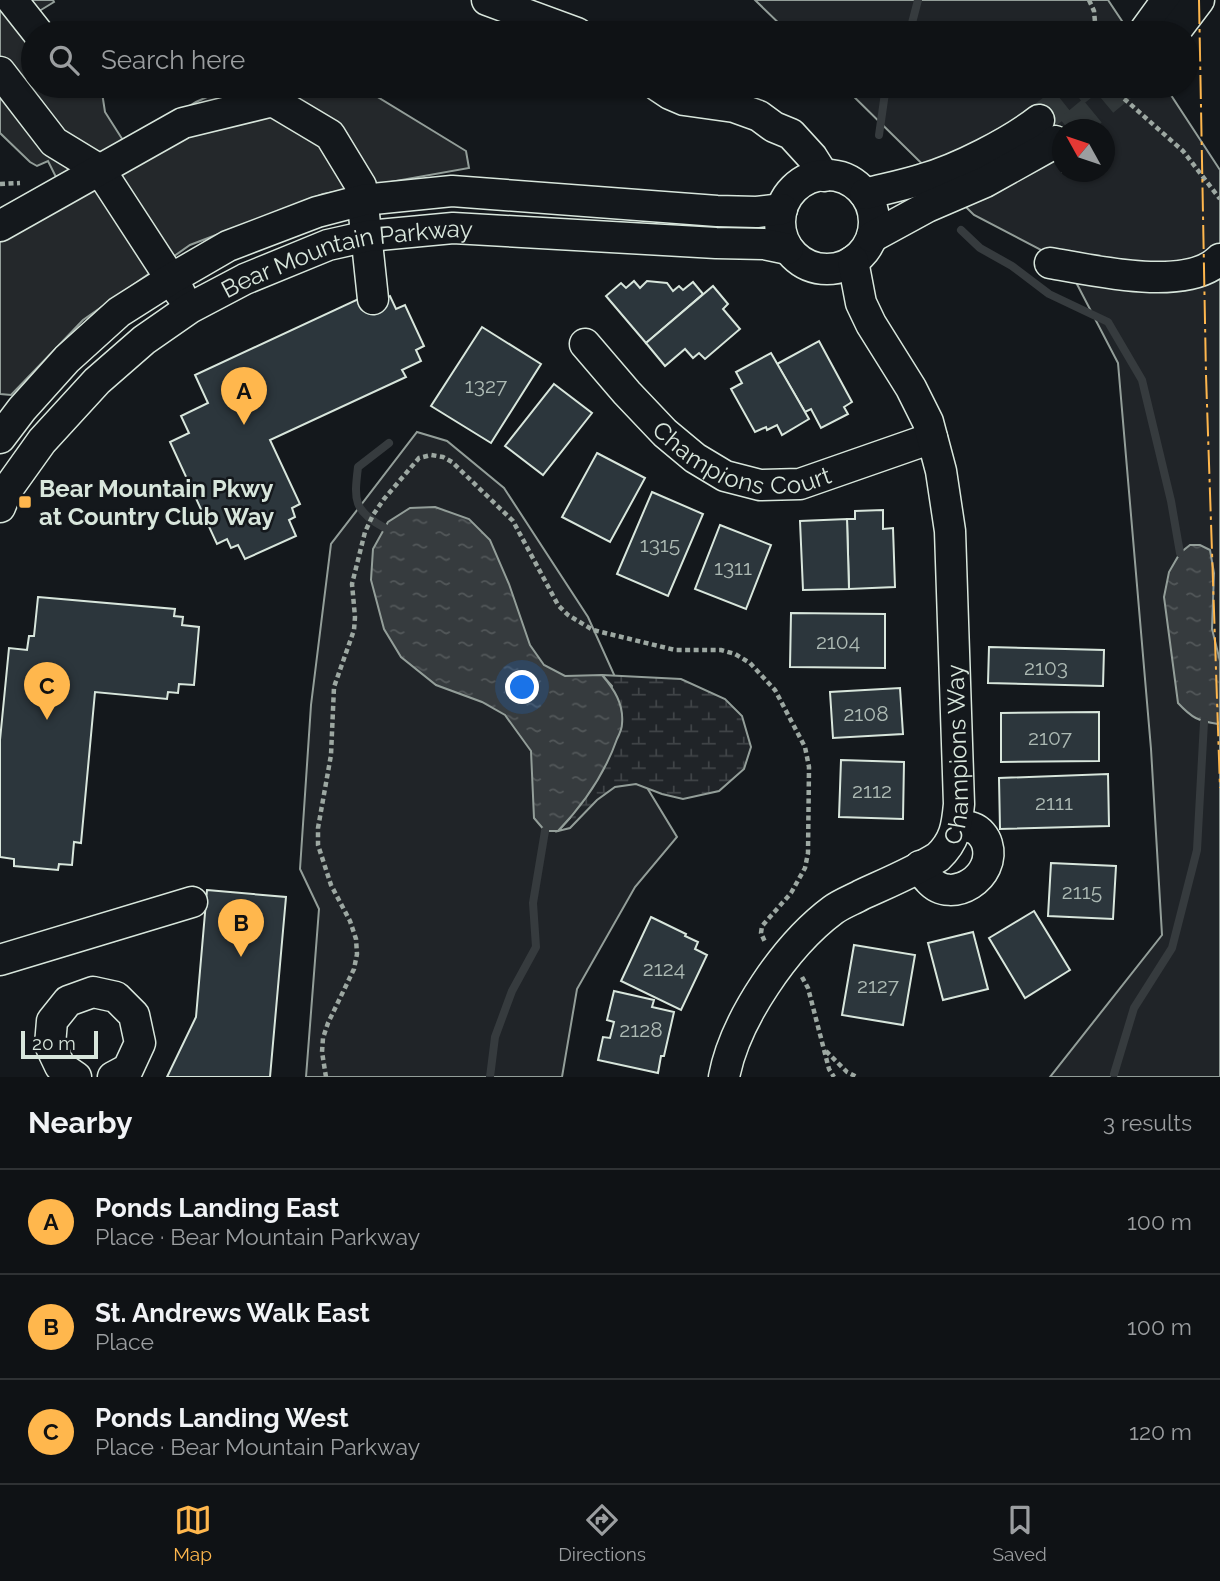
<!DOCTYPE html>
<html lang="en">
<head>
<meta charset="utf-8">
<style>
	body { margin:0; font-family:Raleway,sans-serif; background:#1d2022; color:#f1f3f6 }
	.compass { position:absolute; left:1052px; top:119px; width:63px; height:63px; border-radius:50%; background:#0f1215; box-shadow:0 2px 5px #0004; rotate:310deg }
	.scale { position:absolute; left:21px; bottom:18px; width:77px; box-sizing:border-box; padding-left:7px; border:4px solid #d8e6dc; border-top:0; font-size:19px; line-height:24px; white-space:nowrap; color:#d8e6dc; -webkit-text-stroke:5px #14181c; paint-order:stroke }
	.you { position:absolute; left:523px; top:688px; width:24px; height:24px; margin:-18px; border:5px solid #fff; border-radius:50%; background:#1a73e8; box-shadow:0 0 0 10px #1a73e833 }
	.badge { display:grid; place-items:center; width:46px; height:46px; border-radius:50%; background:#ffb74d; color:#111; font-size:23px; font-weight:700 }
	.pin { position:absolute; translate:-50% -58px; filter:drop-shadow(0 2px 4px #0008) }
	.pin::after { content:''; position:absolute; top:37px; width:24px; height:21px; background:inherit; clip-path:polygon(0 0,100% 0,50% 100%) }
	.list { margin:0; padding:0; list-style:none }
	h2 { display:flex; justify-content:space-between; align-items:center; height:91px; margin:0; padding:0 28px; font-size:30px }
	h2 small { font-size:23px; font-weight:400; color:#9b9ea0 }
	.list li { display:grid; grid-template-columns:46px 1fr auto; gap:21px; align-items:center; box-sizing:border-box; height:105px; padding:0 28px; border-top:2px solid #2f3234 }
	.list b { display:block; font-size:26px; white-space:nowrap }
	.list p { margin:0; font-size:23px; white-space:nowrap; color:#9b9ea0 }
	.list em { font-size:23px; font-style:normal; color:#9b9ea0 }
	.icon { flex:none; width:38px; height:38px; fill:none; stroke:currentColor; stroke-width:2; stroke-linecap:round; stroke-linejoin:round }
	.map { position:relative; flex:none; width:1220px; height:1077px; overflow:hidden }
	.search { position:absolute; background:#0f1215; box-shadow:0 2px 5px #0004; left:21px; right:21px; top:21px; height:77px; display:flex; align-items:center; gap:18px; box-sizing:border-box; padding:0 24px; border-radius:38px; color:#9b9ea0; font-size:26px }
	.sheet { height:406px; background:#0f1215 }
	nav { display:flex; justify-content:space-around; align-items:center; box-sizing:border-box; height:98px; border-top:2px solid #2f3234; background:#0f1215; font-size:19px; color:#9b9ea0 }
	nav a { display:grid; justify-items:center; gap:4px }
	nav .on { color:#ffb74d }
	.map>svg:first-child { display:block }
	.grass { fill:#202428; stroke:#939e99; stroke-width:2; fill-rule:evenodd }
	.wetland { fill:url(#wetland-marsh); stroke:#939e99; stroke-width:2 }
	.parking { fill:#24282b; stroke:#939e99; stroke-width:2 }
	.water { fill:url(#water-ripples); stroke:#939e99; stroke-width:2 }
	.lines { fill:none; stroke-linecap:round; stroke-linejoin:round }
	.stream { stroke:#363b3e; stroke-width:8 }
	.building { fill:#2c363c; stroke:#d8e6dc; stroke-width:2 }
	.minor-tunnel { stroke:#313739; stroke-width:30; stroke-dasharray:30 15; stroke-linecap:butt }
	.minor-casing { stroke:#d8e6dc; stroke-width:33 }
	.path { stroke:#9da8a2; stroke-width:4.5; stroke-dasharray:5 3.5; stroke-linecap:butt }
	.minor { stroke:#14181c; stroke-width:30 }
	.power { stroke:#ffb74d; stroke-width:2; stroke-dasharray:24 5 3.5 5; stroke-linecap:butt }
	.poi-dot { fill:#ffb74d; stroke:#14181c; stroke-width:2.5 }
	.labels { text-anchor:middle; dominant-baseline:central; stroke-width:5; stroke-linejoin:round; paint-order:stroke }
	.number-label { font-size:21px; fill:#adbab4 }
	.street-label { font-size:24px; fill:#d8e6dc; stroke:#14181c }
	.poi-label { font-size:24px; font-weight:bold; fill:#d8e6dc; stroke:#14181c; text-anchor:start }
</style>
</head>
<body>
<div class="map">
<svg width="1220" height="1077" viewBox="0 0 1220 1077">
	<defs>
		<pattern id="wetland-marsh" width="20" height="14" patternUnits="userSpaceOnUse" patternTransform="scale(1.75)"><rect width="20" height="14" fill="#202428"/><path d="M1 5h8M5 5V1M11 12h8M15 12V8" fill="none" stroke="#404447"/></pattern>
		<pattern id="water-ripples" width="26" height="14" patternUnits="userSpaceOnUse" patternTransform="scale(1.75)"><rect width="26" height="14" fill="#363b3e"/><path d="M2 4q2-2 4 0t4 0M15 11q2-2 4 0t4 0" fill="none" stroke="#525759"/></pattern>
	</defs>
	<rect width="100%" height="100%" fill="#14181c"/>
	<g class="grass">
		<path d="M755,0h353l22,33h-341z"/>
		<path d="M843,86h322l55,84v907h-170l112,-142 -11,-186 -33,-386 -52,-100 -92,-48zM1062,130h42v42h-42z"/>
		<path d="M417,432l30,9 57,47 84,129 28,62 10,74 51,84 -42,50 -58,102 -15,88h-256l13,-168 -19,-40 11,-164 20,-161z"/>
	</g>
	<path class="wetland" d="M602,675l79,4 44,20 17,17 9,31 -7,22 -25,22 -36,8 -21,-5 -26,-10 -21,3 -18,13 -27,28 -12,3 12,-13 42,-132z"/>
	<path class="parking" d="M0,0h53l1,2 -18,11 -3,20v53h68l4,26 21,33 70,-43 35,-16h122l13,4 100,61 3,17 -146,26 -133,51 -107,75 -72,75 -11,-1v-181l58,-32 -10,-20 -11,5 -7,-4 -30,-29z"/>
	<g class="water">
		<path d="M435,507l34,12 21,21 19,44 21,61 14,20 21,11 37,-1c12,14 22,29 20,49 0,5 -3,11 -5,15 -12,34 -34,66 -59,92h-13l-11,-13 -3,-67 -26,-36 -23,-13 -46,-17 -35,-28 -17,-28 -13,-49 2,-31 15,-27 22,-14z"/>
		<path d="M1190,545h10l10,5 4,23 -2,56 8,32v60l-2,3c-20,-3 -26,-6 -40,-21l-14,-106 5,-25 11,-19z"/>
	</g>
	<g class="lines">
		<g class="stream">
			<path d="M908,33l4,-10 6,-23"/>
			<path d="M879,135l7,-49"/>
			<path d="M961,230l19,18 32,18 37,28 59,28 34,58 29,121 9,52"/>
			<path d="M385,528c-32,-17 -31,-28 -27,-61l31,-24"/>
			<path d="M1114,1074l20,-66 38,-60 25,-98 7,-128"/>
			<path d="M490,1077l5,-40 17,-46 24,-44 -3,-44 12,-72"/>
		</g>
	</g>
	<g class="building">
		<path d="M634,281l6,7 7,-7 20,2 6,8 6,-5 4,4 10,-8 10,12 -57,49 -40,-47 15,-13 5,5z"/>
		<path d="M713,286l15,18 -5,5 17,20 -35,30 -6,-6 -6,5 -8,-9 -20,17 -19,-23z"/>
		<path d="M367,295l5,10 18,-9 6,13 9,-4 19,41 -8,4 5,11 -19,9 4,7 -136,63 30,64 -8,4 3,9 -6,3 7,16 -51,23 -7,-14 -7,3 -4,-9 -10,5 -47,-102 19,-9 -8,-17 27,-13 -13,-28z"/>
		<path d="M482,327l59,37 -50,79 -60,-37z"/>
		<path d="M819,341l33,61 -8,5 4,7 -27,14 -10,-19 -6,3 -28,-48z"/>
		<path d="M771,353l38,66 -27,16 -5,-10 -10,5 -1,-3 -11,5 -24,-43 11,-6 -6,-11z"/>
		<path d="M554,384l38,29 -49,62 -38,-29z"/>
		<path d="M597,453l48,25 -35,64 -48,-25z"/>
		<path d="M652,492l51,22 -35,82 -51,-22z"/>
		<path d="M883,510v19l10,-1 2,59 -46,2 -2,-70h8v-8z"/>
		<path d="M847,519l2,70 -46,1 -3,-69z"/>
		<path d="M720,525l51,20 -25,64 -51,-20z"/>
		<path d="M38,597l137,12 -1,7 9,1 -1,8 17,2 -5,58 -15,-1 -1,9 -10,-1 -1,7 -72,-7 -14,151 -7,-1 -2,23 -13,-1 -1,6 -44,-4v-7l-14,-2v-117l9,-92 18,2 2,-14h5z"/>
		<path d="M791,613l94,1v54l-95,-1z"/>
		<path d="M989,647l115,3 -1,36 -115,-3z"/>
		<path d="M900,688l3,46 -70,4 -3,-46z"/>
		<path d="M1099,712v49l-98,1v-49z"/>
		<path d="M841,760l63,2 -1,57 -64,-2z"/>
		<path d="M1108,774l1,52 -109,3 -1,-51z"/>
		<path d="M1051,863l65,3 -3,53 -65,-3z"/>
		<path d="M207,890l79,7 -16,180h-103l29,-60z"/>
		<path d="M1034,911l36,59 -45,28 -36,-60z"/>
		<path d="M651,917l35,17 -1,2 13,6 -3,7 12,6 -26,55 -60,-29z"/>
		<path d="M973,932l15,57 -45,11 -15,-57z"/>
		<path d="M854,945l61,10 -12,70 -61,-10z"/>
		<path d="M614,991l40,9 -2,7 22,5 -10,44h-3l-3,17 -60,-13 5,-23 7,1 4,-16 -7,-2z"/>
	</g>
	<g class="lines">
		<g class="minor-tunnel">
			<path d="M1039,120l43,-34"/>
			<path d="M1069,130l53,-44"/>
		</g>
		<defs>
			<g id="minor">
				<path d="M12,0l26,33"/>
				<path d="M487,0l90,33"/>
				<path d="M1143,33l24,-33"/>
				<path d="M1174,33l25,-33"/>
				<path d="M0,72l54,70 46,28 80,123"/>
				<path d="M658,86l12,8 14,6 50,7 25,9 15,11 17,7 21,23 12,19"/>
				<circle cx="827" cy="222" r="47"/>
				<path d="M865,194c19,-5 39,-9 58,-15 35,-10 88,-37 116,-59"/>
				<path d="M0,226l183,-103 90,-22 57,34 31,51 12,113"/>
				<path d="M872,237l55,-30 58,-25 61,-34 9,-7"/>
				<path d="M1050,263c42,7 137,30 170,-4"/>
				<path id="s1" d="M585,344l42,49 38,40 30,25 30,18 35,9 40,-1 132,-46"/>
				<path d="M0,438l22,-29 45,-50 52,-47 52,-33 57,-33 89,-34 46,-12 89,-9 265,20 40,1 25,-3"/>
				<path id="s2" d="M0,507l7,-17 35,-49 55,-60 47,-41 46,-32 55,-29 83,-34 40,-9 85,-8 263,15 48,1 24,5"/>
				<path d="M920,866c2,5 5,10 9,14 23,26 68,-4 58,-36 -2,-7 -8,-14 -14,-16 -5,-2 -11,-3 -16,-4"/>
				<path d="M0,960l192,-58"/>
				<path d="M76,1077l-16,-11 -10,-21 2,-24 16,-20 25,-9 23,5 18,18 6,28 -12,26 -15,8"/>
				<path id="s3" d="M724,1077c11,-58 62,-132 109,-167 8,-6 19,-10 28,-15 26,-12 53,-23 77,-38 17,-16 19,-31 21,-53l-9,-273 -9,-60 -13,-49 -17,-34 -40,-64 -10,-21 -8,-42"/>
			</g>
		</defs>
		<use href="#minor" class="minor-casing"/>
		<g class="path">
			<path d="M1089,0l5,11 2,22"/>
			<path d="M1113,86l7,9 63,56 37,48"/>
			<path d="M0,184l20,-1"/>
			<path d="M802,977l6,11 21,81 5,8"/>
			<path d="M826,1051l21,21 10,5"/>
			<path d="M326,1077l-4,-25 1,-14 5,-15 26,-54 3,-15 -1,-15 -6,-18 -19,-36 -13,-40v-17l13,-73 3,-68 20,-57 1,-13 -3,-33 13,-52 8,-17 11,-16 35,-41 12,-3 12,2 9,5 61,59 45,84 10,10 25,15 82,20h46l14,4 15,9 25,27 30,57 4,20 -1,86 -3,15 -14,25 -29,33 -1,7 4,9"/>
		</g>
		<use href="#minor" class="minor"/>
		<path class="power" d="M1199,0l7,375 14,413"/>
	</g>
	<rect class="poi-dot" x="18" y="495" width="14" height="14" rx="3.5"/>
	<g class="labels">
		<g class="number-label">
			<text x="486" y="385">1327</text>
			<text x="660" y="544">1315</text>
			<text x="733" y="567">1311</text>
			<text x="838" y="641">2104</text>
			<text x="1046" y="667">2103</text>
			<text x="866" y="713">2108</text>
			<text x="1050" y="737">2107</text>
			<text x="872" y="790">2112</text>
			<text x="1054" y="802">2111</text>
			<text x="1082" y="891">2115</text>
			<text x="664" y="968">2124</text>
			<text x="878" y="985">2127</text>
			<text x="641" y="1029">2128</text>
		</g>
		<g class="street-label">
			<text stroke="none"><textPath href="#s2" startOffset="446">Bear Mountain Parkway</textPath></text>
			<text stroke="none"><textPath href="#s1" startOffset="205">Champions Court</textPath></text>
			<text stroke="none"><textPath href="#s3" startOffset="429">Champions Way</textPath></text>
		</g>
		<g class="poi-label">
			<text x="39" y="488">Bear Mountain Pkwy<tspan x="39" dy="28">at Country Club Way</tspan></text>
		</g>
	</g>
</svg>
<svg class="compass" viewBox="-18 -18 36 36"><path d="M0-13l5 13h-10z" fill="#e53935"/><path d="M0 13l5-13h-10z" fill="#9b9ea0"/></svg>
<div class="scale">20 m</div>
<div class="you"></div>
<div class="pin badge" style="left:244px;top:425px">A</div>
<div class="pin badge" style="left:241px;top:957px">B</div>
<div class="pin badge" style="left:47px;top:720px">C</div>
<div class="search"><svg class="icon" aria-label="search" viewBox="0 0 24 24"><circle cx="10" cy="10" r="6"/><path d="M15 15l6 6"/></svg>Search here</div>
</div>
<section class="sheet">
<h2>Nearby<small>3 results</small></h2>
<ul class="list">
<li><span class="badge">A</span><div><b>Ponds Landing East</b><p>Place · Bear Mountain Parkway</p></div><em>100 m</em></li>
<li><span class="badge">B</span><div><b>St. Andrews Walk East</b><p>Place</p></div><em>100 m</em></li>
<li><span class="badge">C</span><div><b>Ponds Landing West</b><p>Place · Bear Mountain Parkway</p></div><em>120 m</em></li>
</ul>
</section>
<nav>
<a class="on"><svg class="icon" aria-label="map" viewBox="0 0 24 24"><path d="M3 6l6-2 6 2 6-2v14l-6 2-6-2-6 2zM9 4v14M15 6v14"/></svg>Map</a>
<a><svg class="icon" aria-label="directions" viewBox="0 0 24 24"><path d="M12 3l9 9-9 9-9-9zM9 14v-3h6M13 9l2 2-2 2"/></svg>Directions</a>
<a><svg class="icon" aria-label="saved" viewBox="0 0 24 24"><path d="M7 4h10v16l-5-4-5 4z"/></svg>Saved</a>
</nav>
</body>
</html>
